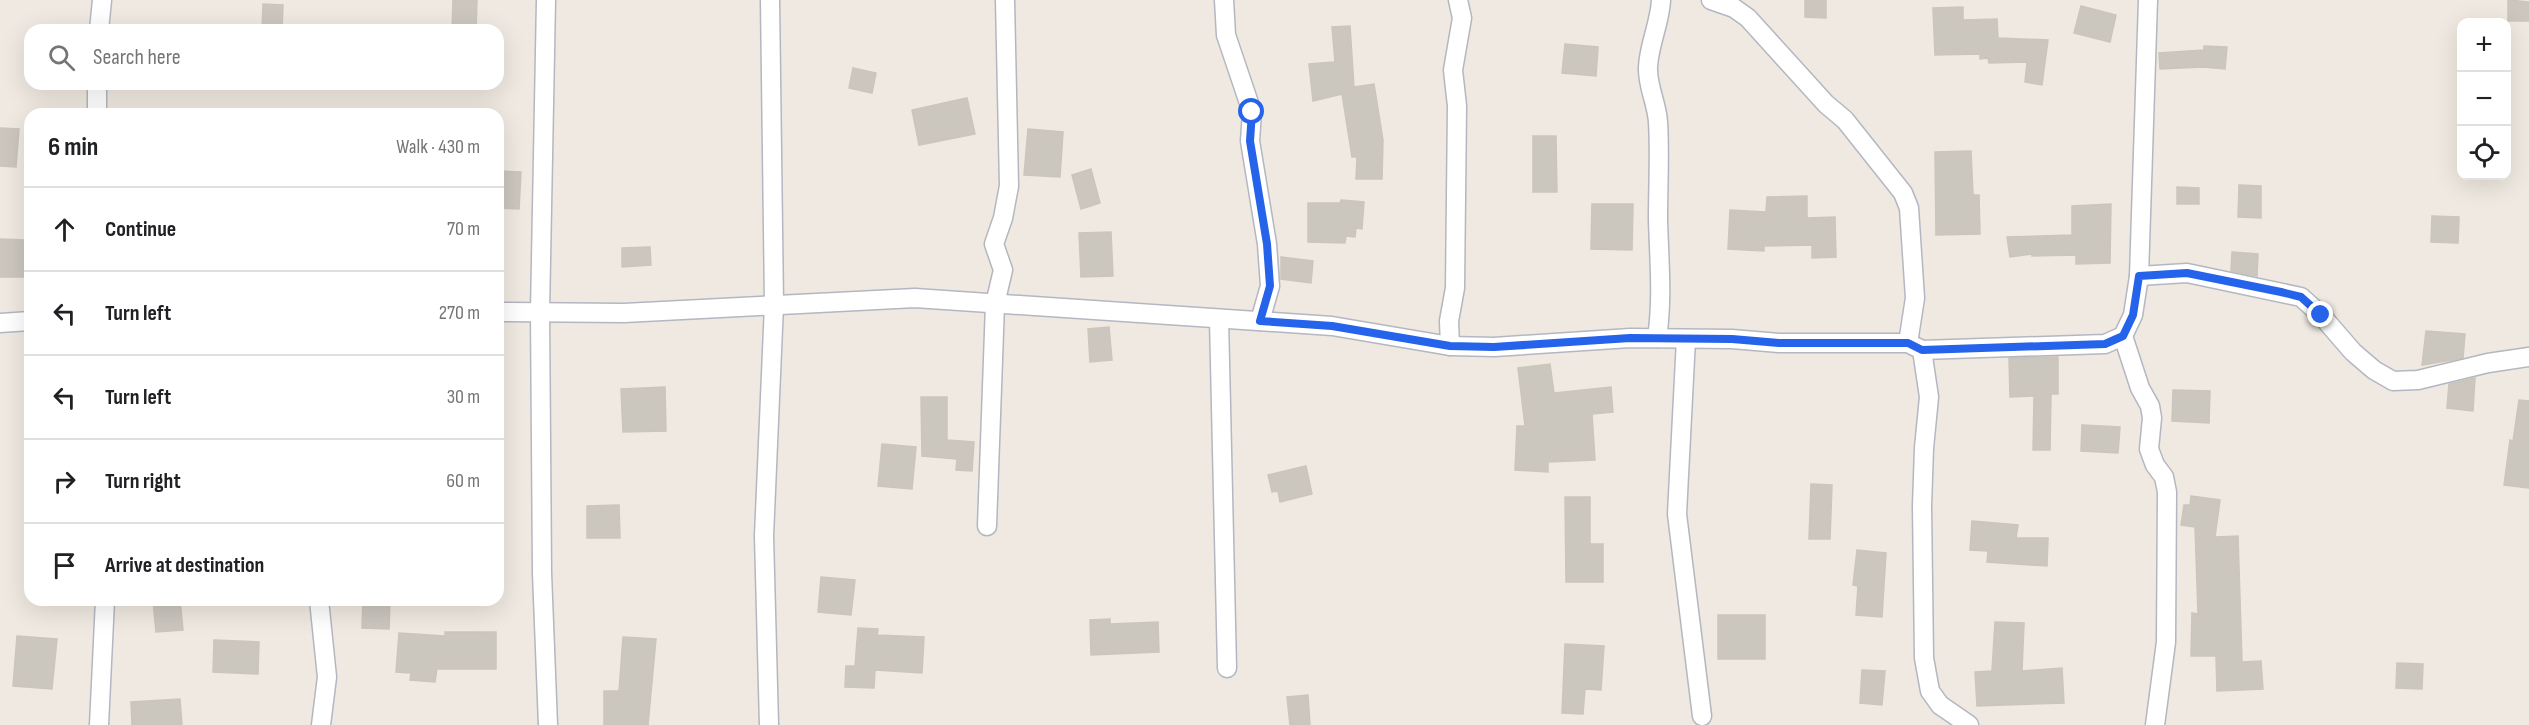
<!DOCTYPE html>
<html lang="en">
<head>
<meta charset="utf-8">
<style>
	body { margin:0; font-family:"Sofia Sans Condensed",sans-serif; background:#f2f2f2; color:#202124 }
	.controls { position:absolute; right:18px; top:18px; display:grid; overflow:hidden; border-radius:12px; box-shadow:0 6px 24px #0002 }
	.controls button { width:54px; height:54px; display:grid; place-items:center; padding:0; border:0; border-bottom:2px solid #e0e0e0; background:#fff; color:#202124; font:30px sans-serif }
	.stop { position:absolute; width:18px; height:18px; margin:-14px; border:4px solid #2563eb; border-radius:50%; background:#fff }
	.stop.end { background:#2563eb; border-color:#fff; box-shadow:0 2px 6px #0008 }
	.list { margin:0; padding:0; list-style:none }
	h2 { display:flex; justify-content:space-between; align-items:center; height:78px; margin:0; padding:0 24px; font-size:26px }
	h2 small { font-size:20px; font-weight:400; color:#757577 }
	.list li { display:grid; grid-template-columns:39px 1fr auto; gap:18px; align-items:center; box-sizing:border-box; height:84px; padding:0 24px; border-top:2px solid #e0e0e0 }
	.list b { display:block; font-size:22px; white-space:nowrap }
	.list em { font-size:20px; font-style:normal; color:#757577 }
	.icon { flex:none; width:33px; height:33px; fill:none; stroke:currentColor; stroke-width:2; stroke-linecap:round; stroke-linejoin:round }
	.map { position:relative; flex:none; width:2529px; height:725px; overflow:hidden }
	.search { position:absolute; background:#fff; box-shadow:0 6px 24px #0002; left:24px; top:24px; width:480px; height:66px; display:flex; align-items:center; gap:15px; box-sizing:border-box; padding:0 21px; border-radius:18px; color:#757577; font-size:22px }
	.panel { position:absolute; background:#fff; box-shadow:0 6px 24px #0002; left:24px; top:108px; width:480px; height:498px; border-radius:18px }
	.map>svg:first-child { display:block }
	.building { fill:#cbc7bf; stroke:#cbc5ba; stroke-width:1.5 }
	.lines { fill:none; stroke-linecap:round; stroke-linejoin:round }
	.street-casing { stroke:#b4b7c1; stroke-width:21 }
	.street { stroke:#fff; stroke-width:18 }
	.route { stroke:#2563eb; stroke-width:8 }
</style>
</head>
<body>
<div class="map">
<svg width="2529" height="725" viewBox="0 0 2529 725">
	<rect width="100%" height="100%" fill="#efe9e1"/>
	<g class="building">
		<path d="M453,0h24l-1,30h-24z"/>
		<path d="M1805,0h21v18l-21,-1z"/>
		<path d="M2508,0l21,2v19h-21z"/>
		<path d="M263,4l20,1 -1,25h-20z"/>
		<path d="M2081,6l35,9 -6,27 -36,-9z"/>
		<path d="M1963,7v13l34,-1 1,19 50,2 -6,45 -17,-3 2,-20 -38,1 -1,-5 -8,1v-5l-45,1 -2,-47z"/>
		<path d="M1350,26l4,61 20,-3 9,56 -1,39h-26l1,-22h-5l-10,-63 -29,7 -4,-37 26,-2 -3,-35z"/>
		<path d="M1565,44l33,3 -2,29 -34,-3z"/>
		<path d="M2204,46l23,1 -2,22 -22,-2 -43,2 -1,-16 45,-3z"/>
		<path d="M853,68l23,5 -4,20 -23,-5z"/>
		<path d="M967,98l8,36 -56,11 -7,-35z"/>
		<path d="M0,128l19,1 -3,38 -16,-1z"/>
		<path d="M1028,129l35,3 -3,45 -36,-2z"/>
		<path d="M1533,136h23l1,56h-24z"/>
		<path d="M1971,151l2,44h6l1,39 -44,1 -1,-83z"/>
		<path d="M1091,169l9,34 -19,6 -9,-34z"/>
		<path d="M498,171l23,1 -2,37 -21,-1z"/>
		<path d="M2239,185l22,1v32l-23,-1z"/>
		<path d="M2177,187l22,1v16h-22z"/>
		<path d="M1807,196v22l28,-1 1,40 -24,1v-13l-48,1v5l-36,-2 2,-39 36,2 1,-15z"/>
		<path d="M1341,200l23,2 -2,27 -6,-1 -1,9 -9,-1 -1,7 -37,-1v-39h32z"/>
		<path d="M1592,204h41l-1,46 -41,-1z"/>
		<path d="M2111,204l-1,59 -34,1v-9l-44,1v-2l-22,3 -3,-20 65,-2v-29z"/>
		<path d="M2432,216l27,1 -1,26 -27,-1z"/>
		<path d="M1111,232l2,44 -32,1 -2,-44z"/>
		<path d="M0,239l24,1v37h-24z"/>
		<path d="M650,247l1,18 -29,2v-19z"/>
		<path d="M2232,252l26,2 -1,22 -26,-5z"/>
		<path d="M1281,257l32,4 -2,22 -30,-4z"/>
		<path d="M1109,327l3,33 -22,2 -2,-33z"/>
		<path d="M2426,331l39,3 -2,24 -41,7z"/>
		<path d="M2058,357v37h-7l-1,56h-17l1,-54 -24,1 -1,-39z"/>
		<path d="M1550,364l4,29 57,-6 2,25 -21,2 3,46 -47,2v10l-33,-2 2,-44h8l-7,-58z"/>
		<path d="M2475,378l-2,33 -26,-3 2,-24z"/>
		<path d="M665,387l1,44 -43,1 -2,-43z"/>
		<path d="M2173,390l37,1 -1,32 -37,-2z"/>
		<path d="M921,397h26v43l27,2 -2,29 -16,-1 1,-11 -35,-3z"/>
		<path d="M2519,400l10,1v87l-25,-3 6,-45 3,1z"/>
		<path d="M2082,425l38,2 -2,26 -37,-2z"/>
		<path d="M882,444l34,3 -4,42 -34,-3z"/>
		<path d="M1306,466l6,28 -32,8 -2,-11 -6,1 -4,-17z"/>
		<path d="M1811,484l21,1 -2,54h-21z"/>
		<path d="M2191,496l29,4 -5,37 23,-1 4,126 19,-1 2,28 -46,2 -1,-35h-25l1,-43 6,1 -3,-87 -14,-2 3,-20h6z"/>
		<path d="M1565,497h25v47h13v38h-37z"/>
		<path d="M619,505l1,33h-33v-32z"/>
		<path d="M1972,521l46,4 -2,13h32l-1,28 -60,-4 1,-11 -18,-1z"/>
		<path d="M1857,550l29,3 -4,64 -26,-2 2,-29 -5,-1z"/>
		<path d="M821,577l34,3 -4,35 -33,-3z"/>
		<path d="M153,600h27l3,30 -27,2z"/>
		<path d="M363,600h27l-1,29 -27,-1z"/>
		<rect x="1718" y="615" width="47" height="44"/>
		<path d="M1110,619v5l48,-2 1,30 -68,3 -1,-35z"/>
		<path d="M1995,622l29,1 -2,48 40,-3 2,35 -87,3 -2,-34 17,-1z"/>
		<path d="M858,628l20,1 -1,6 47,2 -2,36 -47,-3 -1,18 -29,-1 1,-21h9z"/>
		<path d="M445,632h51v37h-59l-2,13 -25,-2 1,-7 -15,-1 3,-39 46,3z"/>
		<path d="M17,636l40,3 -5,50 -39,-3z"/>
		<path d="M623,637l33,2 -8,86h-44v-34h15z"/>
		<path d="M214,640l45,2 -1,32 -45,-2z"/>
		<path d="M1565,644l39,2 -3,44 -16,-1 -2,25 -21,-1z"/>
		<path d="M2397,663l26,1 -1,25 -26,-1z"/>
		<path d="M1862,670l23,1 -3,34 -22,-2z"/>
		<path d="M1308,695l2,30h-20l-3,-28z"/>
		<path d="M180,699l2,26h-50l-1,-23z"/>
	</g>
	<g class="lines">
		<defs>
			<g id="street">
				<path d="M546,0l-6,312 2,261 6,152"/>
				<path d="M1224,0l2,35 26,77 -2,29 17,103 3,42 -10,35"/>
				<path d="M1711,0l23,8 14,10 78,86 19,16 58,73 6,15 6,90 -7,45"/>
				<path d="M99,30l3,-30"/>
				<path d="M97,84v30"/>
				<path d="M2139,276l48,-3 114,24 20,18 32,37 21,18 19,11 25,-1 70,-17 41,-6"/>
				<path d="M498,312l126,1 291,-15 417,28 118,20 44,1 136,-9 102,1 47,4h129l14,7 183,-6 18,-8 10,-21 6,-39 9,-276"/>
				<path d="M1219,319l8,349"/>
				<path d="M0,323l30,-2"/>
				<path d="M2123,336l17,52 10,18 2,12 -3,31 6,16 9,12 3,15 -1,150 -11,83"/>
				<path d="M1657,338c6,-41 2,-78 1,-119 0,-33 2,-65 0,-97 -1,-19 -11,-36 -10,-55 1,-23 12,-44 13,-67"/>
				<path d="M1686,339l-9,175 25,202"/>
				<path d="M1450,346l-1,-25 6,-33 2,-182 -4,-36 9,-52 -4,-18"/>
				<path d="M1922,350l7,47 -5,51 -2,58 2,152 6,33 10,14 29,20"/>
				<path d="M987,526l8,-222 8,-34 -9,-26 9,-26 6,-32 -4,-186"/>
				<path d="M319,600l8,77 -6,48"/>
				<path d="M99,725l6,-125"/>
				<path d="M769,725l-5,-189 10,-231 -4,-305"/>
			</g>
		</defs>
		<use href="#street" class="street-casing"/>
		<use href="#street" class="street"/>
	</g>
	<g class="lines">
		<path class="route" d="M1252,112l-2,29 17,103 3,42 -10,35 72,5 118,20 44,1 136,-9 102,1 47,4h129l14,7 183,-6 18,-8 10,-21 6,-39 48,-3 94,19 20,5 20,18"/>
	</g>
</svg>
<div class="controls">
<button>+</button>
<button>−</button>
<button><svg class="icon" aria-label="locate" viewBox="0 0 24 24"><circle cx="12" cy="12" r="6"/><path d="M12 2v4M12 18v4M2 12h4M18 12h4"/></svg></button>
</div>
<div class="stop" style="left:1252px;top:112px"></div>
<div class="stop end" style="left:2321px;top:315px"></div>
<div class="search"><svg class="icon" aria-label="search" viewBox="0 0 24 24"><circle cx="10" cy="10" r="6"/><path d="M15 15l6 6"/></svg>Search here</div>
<section class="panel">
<h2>6 min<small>Walk · 430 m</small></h2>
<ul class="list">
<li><svg class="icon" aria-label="ahead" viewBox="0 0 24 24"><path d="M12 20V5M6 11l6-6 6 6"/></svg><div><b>Continue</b></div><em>70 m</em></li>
<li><svg class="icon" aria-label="left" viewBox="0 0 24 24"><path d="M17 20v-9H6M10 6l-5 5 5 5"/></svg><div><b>Turn left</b></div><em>270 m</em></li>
<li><svg class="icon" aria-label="left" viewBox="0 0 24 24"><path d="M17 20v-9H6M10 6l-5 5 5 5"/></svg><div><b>Turn left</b></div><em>30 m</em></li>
<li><svg class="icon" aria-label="right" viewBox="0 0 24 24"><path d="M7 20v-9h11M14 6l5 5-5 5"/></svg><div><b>Turn right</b></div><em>60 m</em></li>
<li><svg class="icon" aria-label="arrive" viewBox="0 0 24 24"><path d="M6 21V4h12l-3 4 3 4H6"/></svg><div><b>Arrive at destination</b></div></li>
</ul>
</section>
</div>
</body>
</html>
